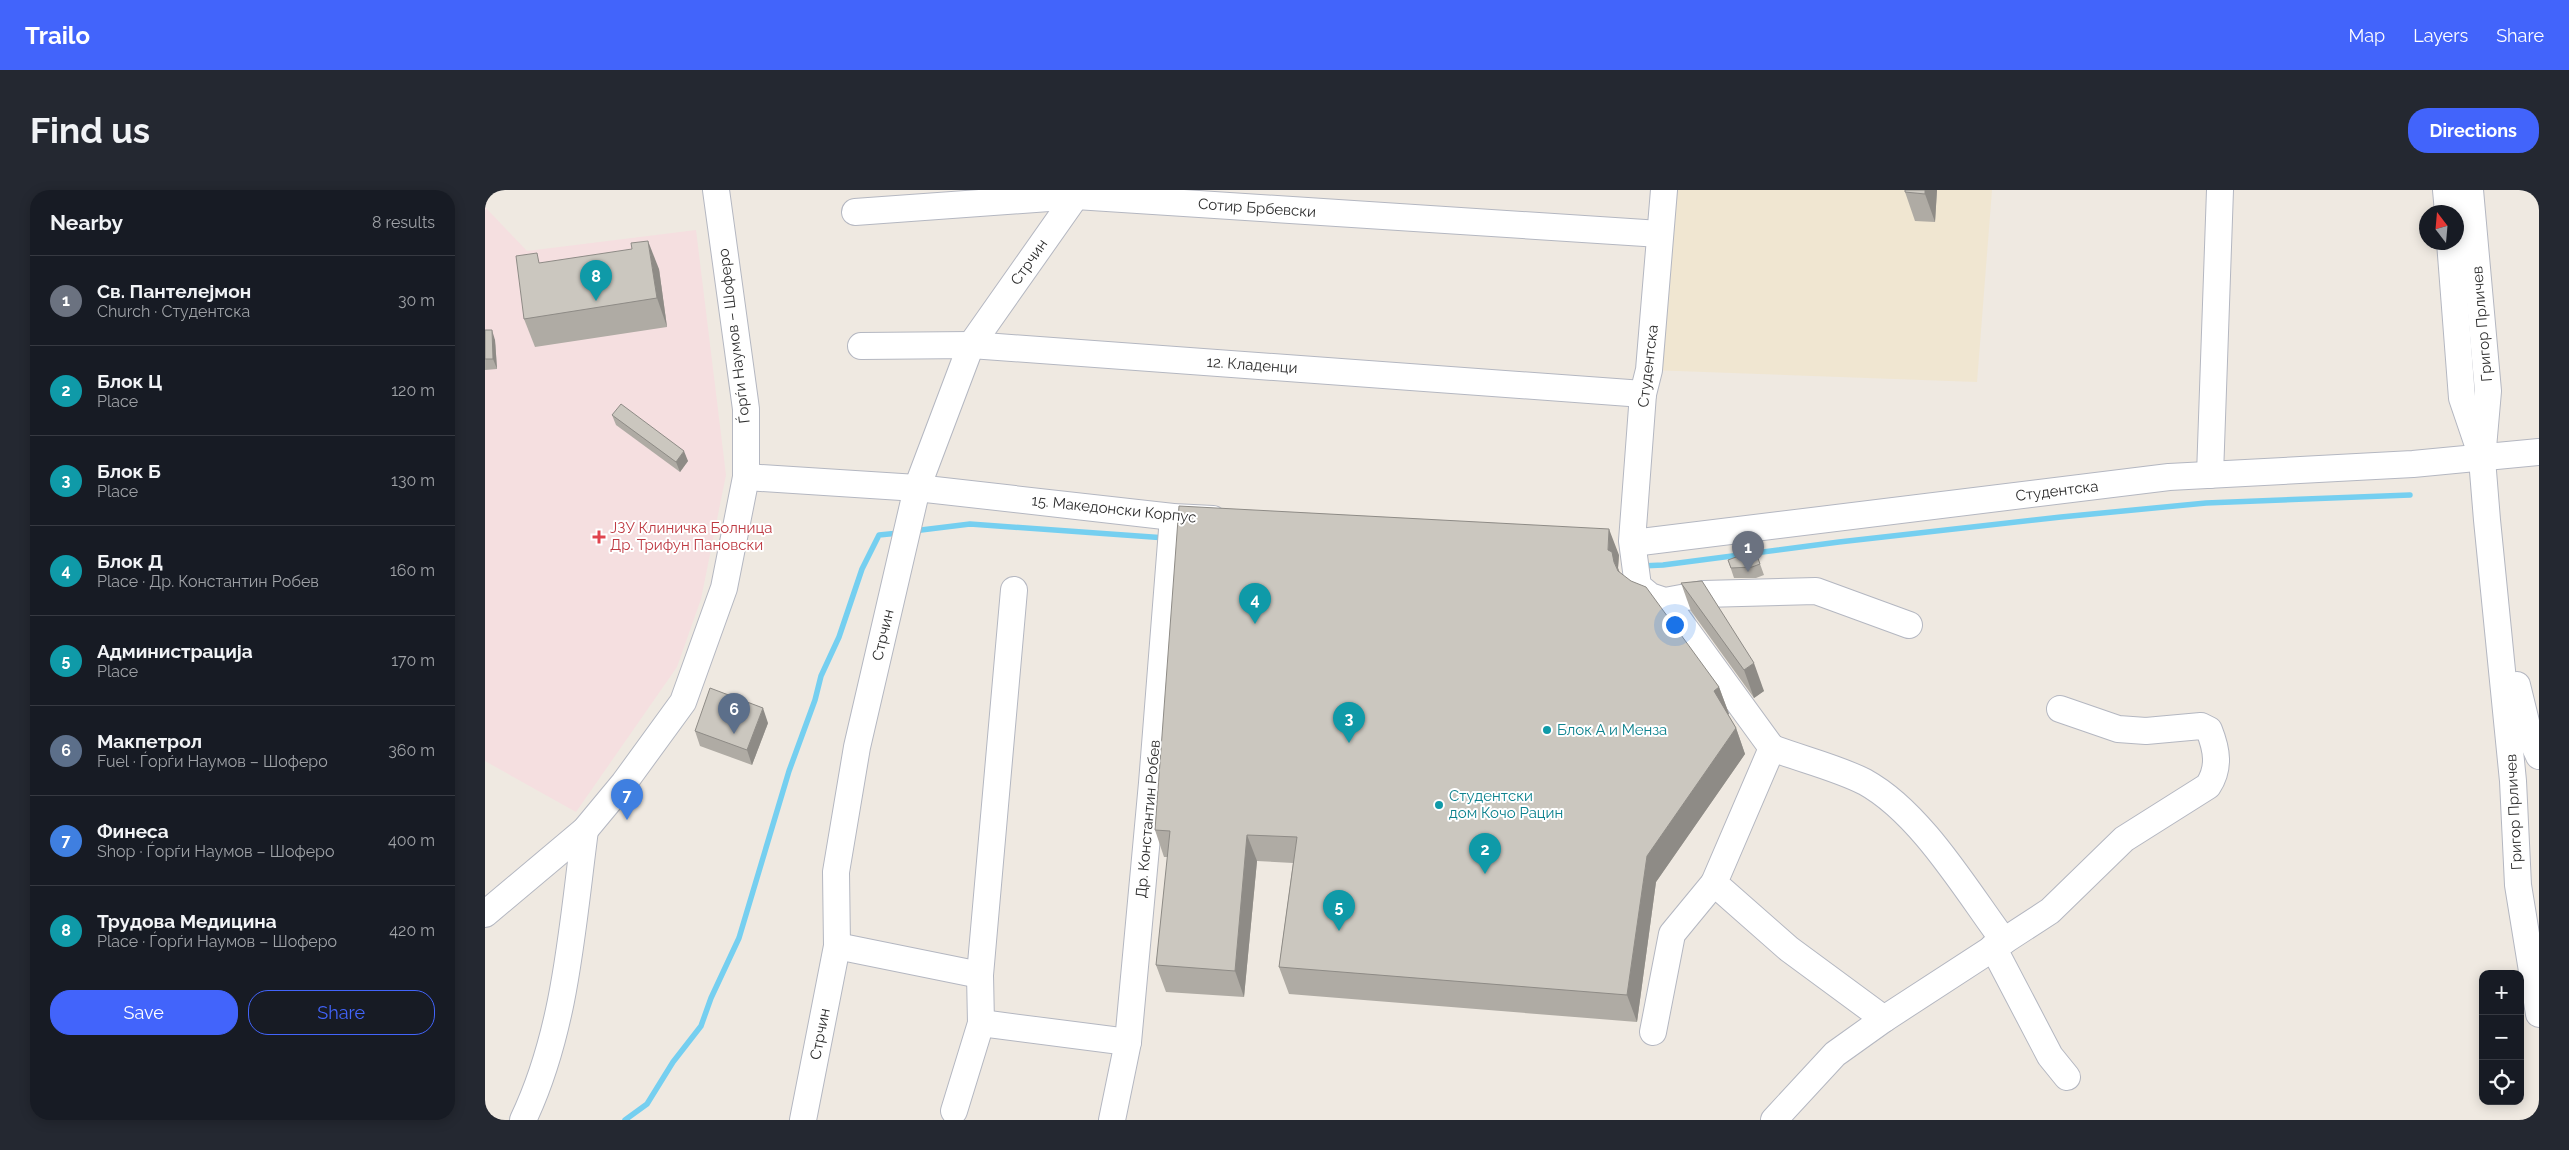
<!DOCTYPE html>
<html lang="en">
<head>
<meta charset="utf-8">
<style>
	body { margin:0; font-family:Raleway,sans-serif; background:#242831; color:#f1f3f6 }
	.controls { position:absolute; right:15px; bottom:15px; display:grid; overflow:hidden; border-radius:10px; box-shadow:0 2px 12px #0003 }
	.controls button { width:45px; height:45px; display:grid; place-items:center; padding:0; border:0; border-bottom:1px solid #363941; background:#171b24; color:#f1f3f6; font:25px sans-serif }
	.compass { position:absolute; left:1934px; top:15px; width:45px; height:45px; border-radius:50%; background:#171b24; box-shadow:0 2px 12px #0003; rotate:344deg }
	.you { position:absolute; left:1189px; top:434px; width:18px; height:18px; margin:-12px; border:4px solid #fff; border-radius:50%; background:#1a73e8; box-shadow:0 0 0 8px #1a73e833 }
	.badge { display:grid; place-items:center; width:32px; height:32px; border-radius:50%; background:#4264fb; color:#fff; font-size:16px; font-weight:700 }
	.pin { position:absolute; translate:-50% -41px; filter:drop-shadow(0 1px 2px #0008) }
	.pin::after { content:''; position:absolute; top:26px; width:18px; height:15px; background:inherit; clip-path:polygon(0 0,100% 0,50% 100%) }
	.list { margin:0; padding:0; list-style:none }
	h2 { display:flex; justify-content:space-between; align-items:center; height:65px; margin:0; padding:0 20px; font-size:21px }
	h2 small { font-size:16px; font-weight:400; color:#9ea1a6 }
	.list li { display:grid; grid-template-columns:32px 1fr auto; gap:15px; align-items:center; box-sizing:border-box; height:90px; padding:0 20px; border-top:1px solid #363941 }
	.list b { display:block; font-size:19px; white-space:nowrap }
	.list p { margin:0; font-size:16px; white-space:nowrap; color:#9ea1a6 }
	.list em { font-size:16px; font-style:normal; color:#9ea1a6 }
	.actions { display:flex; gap:10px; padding:15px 20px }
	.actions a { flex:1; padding:11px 0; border:1px solid #4264fb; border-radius:20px; text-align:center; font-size:18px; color:#4264fb }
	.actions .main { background:#4264fb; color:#fff }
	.icon { flex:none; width:28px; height:28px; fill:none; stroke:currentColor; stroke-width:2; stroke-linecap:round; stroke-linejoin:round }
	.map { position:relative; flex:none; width:2054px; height:930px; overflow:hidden; border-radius:20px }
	header { display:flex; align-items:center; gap:30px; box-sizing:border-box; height:70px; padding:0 25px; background:#4264fb; color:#fff }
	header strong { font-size:24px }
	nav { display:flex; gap:28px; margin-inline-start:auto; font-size:18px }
	.intro { display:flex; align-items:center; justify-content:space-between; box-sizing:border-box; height:120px; padding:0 30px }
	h1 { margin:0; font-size:35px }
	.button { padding:12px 22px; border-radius:20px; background:#4264fb; color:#fff; font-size:18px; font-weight:700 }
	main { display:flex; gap:30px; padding:0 30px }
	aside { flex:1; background:#171b24; border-radius:20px; box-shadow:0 2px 12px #0003 }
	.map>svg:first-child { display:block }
	.education { fill:#f0e6d1 }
	.medical { fill:#f5dfe0 }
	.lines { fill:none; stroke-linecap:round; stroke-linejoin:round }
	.stream { stroke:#75cff0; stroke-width:5.5 }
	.minor-casing { stroke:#b4b7c1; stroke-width:28 }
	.minor { stroke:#fff; stroke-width:26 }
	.wall { fill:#afaba4 }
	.shaded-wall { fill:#8e8b86 }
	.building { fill:#cbc7bf; stroke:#8e8b86 }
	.health-dot { fill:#e0444e; stroke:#fff; stroke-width:2 }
	.culture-dot { fill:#0f9aa8; stroke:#fff; stroke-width:2 }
	.labels { text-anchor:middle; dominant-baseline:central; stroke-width:4; stroke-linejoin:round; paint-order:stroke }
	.street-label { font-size:15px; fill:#2e2e2e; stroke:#fff }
	.health-label { font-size:15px; fill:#be3a42; stroke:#fff; text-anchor:start }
	.culture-label { font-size:15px; fill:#0d838f; stroke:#fff; text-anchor:start }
</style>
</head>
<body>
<header>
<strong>Trailo</strong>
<nav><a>Map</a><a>Layers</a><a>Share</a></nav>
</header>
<div class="intro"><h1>Find us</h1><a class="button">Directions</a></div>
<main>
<aside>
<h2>Nearby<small>8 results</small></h2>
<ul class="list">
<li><span class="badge" style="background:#6b7280">1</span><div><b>Св. Пантелејмон</b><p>Church · Студентска</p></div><em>30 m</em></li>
<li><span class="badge" style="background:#0f9aa8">2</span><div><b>Блок Ц</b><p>Place</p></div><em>120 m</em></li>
<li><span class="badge" style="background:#0f9aa8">3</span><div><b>Блок Б</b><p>Place</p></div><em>130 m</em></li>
<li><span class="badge" style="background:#0f9aa8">4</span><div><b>Блок Д</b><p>Place · Др. Константин Робев</p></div><em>160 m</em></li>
<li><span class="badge" style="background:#0f9aa8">5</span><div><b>Администрација</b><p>Place</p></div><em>170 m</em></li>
<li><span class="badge" style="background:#5c6f8a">6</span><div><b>Макпетрол</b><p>Fuel · Ѓорѓи Наумов – Шоферо</p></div><em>360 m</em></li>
<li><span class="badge" style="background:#3f7fe0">7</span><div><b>Финеса</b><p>Shop · Ѓорѓи Наумов – Шоферо</p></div><em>400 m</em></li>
<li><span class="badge" style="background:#0f9aa8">8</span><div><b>Трудова Медицина</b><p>Place · Ѓорѓи Наумов – Шоферо</p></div><em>420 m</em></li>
</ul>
<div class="actions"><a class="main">Save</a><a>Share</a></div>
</aside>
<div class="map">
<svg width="2054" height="930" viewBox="0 0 2054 930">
	<rect width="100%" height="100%" fill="#efe9e1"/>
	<path class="education" d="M1179,0h328l-15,192 -328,-12z"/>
	<path class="medical" d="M0,17l42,44 169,-21 30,245 -25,124 -24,68 -101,145 -91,-51z"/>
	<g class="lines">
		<g class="stream">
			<path d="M428,341l57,-7 196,14"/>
			<path d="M1156,376l22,-1 176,-23 222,-25 145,-14 204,-8"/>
			<path d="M140,930l22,-16 26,-42 28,-36 10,-28 28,-60 50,-167 26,-71 6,-24 18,-39 23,-68 17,-34 20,-2"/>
		</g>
		<defs>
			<g id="minor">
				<path d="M1179,0l-15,180 -6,24 -11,147 6,45 12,10 15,5 38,-7 113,-3 93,34"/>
				<path d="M1961,0l2,22"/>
				<path d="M1985,0l18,201 -6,68 5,61 26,261 5,104 21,129"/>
				<path d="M370,22l221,-16 584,38"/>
				<path d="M1965,52l12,156 17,50"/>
				<path d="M376,156l110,-1 672,49"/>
				<path d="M1725,285l10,-285"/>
				<path d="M261,287l171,11 256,29 40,2"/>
				<path d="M1148,353l536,-66 244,-13 126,-12"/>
				<path d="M1180,411l107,147 -58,135 75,66 95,70 -49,35 -61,66"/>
				<path d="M2032,495l12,49 10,22"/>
				<path d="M1287,558c29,11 66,20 93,34 56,31 101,108 139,159"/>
				<path d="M0,724l100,-84 39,-47 59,-81 41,-114 22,-111v-68l-30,-219"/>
				<path d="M352,756l143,29"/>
				<path d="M1508,757l57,109 17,21"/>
				<path d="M1399,829l166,-108 74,-72 84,-53c12,-18 9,-36 1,-56l-8,-4 -55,5 -28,-2 -58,-20"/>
				<path d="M496,833l147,19"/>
				<path d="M1168,842l19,-98 42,-51"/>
				<path d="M469,921l27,-88 -1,-48 34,-385"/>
				<path d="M38,930c43,-90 49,-192 62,-290"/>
				<path d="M318,930l34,-174 -1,-74 21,-125 60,-259 54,-143 109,-155"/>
				<path d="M627,930l16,-78 24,-259 21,-266"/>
			</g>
		</defs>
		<use href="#minor" class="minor-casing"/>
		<use href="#minor" class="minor"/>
	</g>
	<g class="wall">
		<path d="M1452,0l-2,32 -20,-1 -10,-29z"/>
		<path d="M56,73l118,6 8,58 -132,20 -11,-28z"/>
		<path d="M0,140l10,10 2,29 -12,1z"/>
		<path d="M127,225l76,46 -8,11 -64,-47z"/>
		<path d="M1270,360l9,25 -8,3h-22l-6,-18z"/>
		<path d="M1134,365l-1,13 1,4 100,115 10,27h-1l8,14 9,26 -89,128 -19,140 -348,-28 -10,-27 14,-104 -36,-2 -13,136 -78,-5 -10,-27 12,-108h-4l-9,-27z"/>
		<path d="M1196,393l83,108 -10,7 -63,-87z"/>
		<path d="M283,533l-16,42 -52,-19 -5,-15z"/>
	</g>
	<g class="shaded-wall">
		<path d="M1440,0h12l-2,32 -10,-28z"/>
		<path d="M163,51l11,28 8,58 -10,-29z"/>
		<path d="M7,140l3,10 2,29 -4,-10z"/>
		<path d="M199,261l4,10 -8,11 -4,-10z"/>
		<path d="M1124,339l10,26 -1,13 4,10 -14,-28z"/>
		<path d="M1269,473l10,28 -10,7 -10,-28z"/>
		<path d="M1234,497l10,27 -6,3 -9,-26z"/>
		<path d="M278,518l5,15 -16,42 -5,-15z"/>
		<path d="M1251,538l9,26 -89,128 -19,140 -10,-27 20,-139z"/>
		<path d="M762,645l10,26 -13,136 -9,-26z"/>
	</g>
	<g class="building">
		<path d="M1420,0h20v4l-20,-2z"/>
		<path d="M163,51l9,57 -133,21 -8,-63 21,-3 2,10 93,-14 -1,-6z"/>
		<path d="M0,140h7l1,29h-8z"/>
		<path d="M136,214l63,47 -8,11 -64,-47z"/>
		<path d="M694,316l430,23 -1,21 4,2 2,10 4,9 13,10 15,6 73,100 -5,4 22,37 -89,128 -20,139 -348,-28 18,-130 -50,-2 -12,136 -79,-6 14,-134 -15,-1z"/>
		<path d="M1270,360l5,14 -8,3 -21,1 -3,-8z"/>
		<path d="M1217,391l52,82 -10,7 -63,-87z"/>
		<path d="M225,498l53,20 -16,42 -52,-19z"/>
	</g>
	<path class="health-dot" d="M111.5 339.5h5v5h5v5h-5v5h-5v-5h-5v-5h5z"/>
	<g class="culture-dot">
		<circle cx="1062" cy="540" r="5"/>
		<circle cx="954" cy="615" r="5"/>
	</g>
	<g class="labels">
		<g class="street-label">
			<text transform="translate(772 18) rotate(4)">Сотир Брбевски</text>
			<text transform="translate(544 72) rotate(-55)">Стрчин</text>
			<text transform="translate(1997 134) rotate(-95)">Григор Прличев</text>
			<text transform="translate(249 146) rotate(-97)">Ѓорѓи Наумов – Шоферо</text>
			<text transform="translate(767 175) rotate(4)">12. Кладенци</text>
			<text transform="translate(1163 176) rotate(-83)">Студентска</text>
			<text transform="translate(1572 301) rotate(-7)">Студентска</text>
			<text transform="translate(629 319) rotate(6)">15. Македонски Корпус</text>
			<text transform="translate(398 445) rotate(-77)">Стрчин</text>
			<text transform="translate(2029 622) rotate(-93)">Григор Прличев</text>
			<text transform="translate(663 629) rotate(-85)">Др. Константин Робев</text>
			<text transform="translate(335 844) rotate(-79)">Стрчин</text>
		</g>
		<g class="health-label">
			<text x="125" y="338">ЈЗУ Клиничка Болница<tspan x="125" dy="17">Др. Трифун Пановски</tspan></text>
		</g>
		<g class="culture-label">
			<text x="1072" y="540">Блок А и Менза</text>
			<text x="964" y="606">Студентски<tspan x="964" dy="17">дом Кочо Рацин</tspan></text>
		</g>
	</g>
</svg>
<div class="controls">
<button>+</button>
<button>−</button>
<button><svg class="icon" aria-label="locate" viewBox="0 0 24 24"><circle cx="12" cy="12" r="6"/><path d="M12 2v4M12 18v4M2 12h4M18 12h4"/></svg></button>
</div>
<svg class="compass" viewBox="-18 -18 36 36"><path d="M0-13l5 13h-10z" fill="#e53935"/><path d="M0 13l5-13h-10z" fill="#9ea1a6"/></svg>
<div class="you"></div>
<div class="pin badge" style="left:1263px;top:382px;background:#6b7280">1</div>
<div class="pin badge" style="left:1000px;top:684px;background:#0f9aa8">2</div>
<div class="pin badge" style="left:864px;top:553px;background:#0f9aa8">3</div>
<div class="pin badge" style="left:770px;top:434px;background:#0f9aa8">4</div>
<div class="pin badge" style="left:854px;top:741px;background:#0f9aa8">5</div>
<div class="pin badge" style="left:249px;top:544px;background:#5c6f8a">6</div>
<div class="pin badge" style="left:142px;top:630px;background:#3f7fe0">7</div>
<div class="pin badge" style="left:111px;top:111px;background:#0f9aa8">8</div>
</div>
</main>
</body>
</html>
